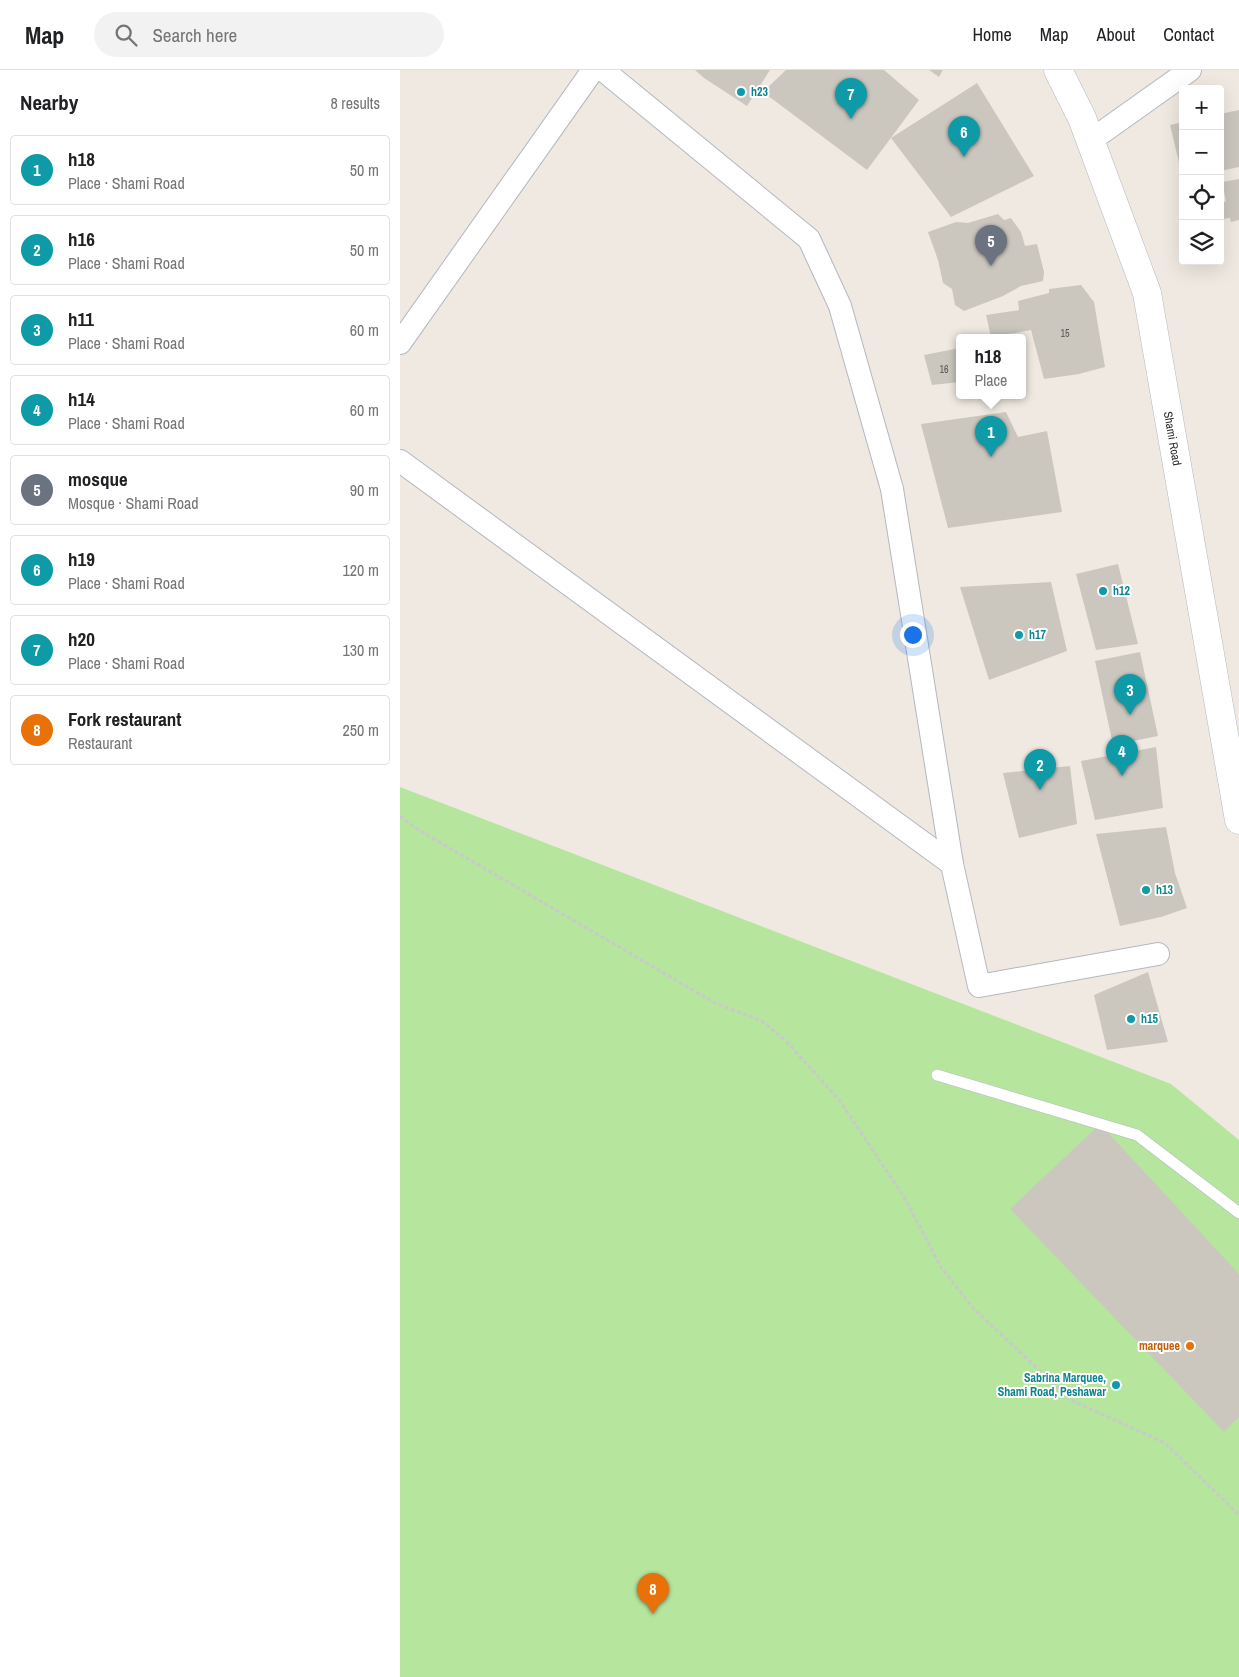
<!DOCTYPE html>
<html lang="en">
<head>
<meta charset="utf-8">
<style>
	body { margin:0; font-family:"Archivo Narrow",sans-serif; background:#f2f2f2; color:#202124 }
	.controls { position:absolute; right:15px; top:15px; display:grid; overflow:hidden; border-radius:5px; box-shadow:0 5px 20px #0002 }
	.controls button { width:45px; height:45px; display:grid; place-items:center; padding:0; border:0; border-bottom:1px solid #e0e0e0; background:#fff; color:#202124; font:25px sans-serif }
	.you { position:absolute; left:512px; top:564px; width:18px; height:18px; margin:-12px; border:4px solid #fff; border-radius:50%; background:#1a73e8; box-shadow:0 0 0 8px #1a73e833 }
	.badge { display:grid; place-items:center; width:32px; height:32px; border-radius:50%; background:#0f766e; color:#fff; font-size:16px; font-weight:700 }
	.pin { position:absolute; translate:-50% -41px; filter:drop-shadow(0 1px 2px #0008) }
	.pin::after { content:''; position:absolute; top:26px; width:18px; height:15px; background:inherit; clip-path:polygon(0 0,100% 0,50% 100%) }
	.popup { position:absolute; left:556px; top:264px; width:70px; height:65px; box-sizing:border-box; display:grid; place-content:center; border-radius:5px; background:#fff; filter:drop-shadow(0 1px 4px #0005); font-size:16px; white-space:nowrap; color:#757577 }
	.popup b { font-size:19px; color:#202124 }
	.popup::after { content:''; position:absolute; left:50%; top:100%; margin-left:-10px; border:10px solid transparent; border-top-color:#fff }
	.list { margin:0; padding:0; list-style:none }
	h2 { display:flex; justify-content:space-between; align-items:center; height:65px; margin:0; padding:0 20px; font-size:21px }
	h2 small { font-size:16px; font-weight:400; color:#757577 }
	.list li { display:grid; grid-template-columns:32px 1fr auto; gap:15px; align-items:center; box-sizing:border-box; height:70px; margin:0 10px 10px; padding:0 10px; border:1px solid #e0e0e0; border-radius:5px }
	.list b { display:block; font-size:19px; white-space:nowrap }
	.list p { margin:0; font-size:16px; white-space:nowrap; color:#757577 }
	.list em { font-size:16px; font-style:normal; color:#757577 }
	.icon { flex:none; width:28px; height:28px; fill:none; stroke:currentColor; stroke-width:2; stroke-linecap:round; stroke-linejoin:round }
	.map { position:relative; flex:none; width:839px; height:1607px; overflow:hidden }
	header { display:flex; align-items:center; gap:30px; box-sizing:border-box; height:70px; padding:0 25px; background:#fff; border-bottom:1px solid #e0e0e0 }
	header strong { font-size:24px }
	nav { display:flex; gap:28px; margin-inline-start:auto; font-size:18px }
	.search { width:350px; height:45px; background:#f2f2f2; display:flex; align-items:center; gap:12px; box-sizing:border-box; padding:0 18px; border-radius:28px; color:#757577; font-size:19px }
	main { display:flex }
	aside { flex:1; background:#fff }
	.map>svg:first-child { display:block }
	.green { fill:#b6e59e }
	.building { fill:#cbc7bf }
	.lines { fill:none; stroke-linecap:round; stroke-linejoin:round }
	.lane-casing { stroke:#b4b7c1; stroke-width:12 }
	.street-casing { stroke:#b4b7c1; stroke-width:24 }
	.secondary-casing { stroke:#b4b7c1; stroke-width:29 }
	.path { stroke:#c9c9c9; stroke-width:3; stroke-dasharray:4 2.5; stroke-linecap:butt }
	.lane { stroke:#fff; stroke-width:11 }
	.street { stroke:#fff; stroke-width:22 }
	.secondary { stroke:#fff; stroke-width:28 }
	.culture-dot { fill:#0f9aa8; stroke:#fff; stroke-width:2 }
	.food-dot { fill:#e8710a; stroke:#fff; stroke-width:2 }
	.labels { text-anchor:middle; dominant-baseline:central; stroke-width:4; stroke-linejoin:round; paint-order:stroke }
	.number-label { font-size:10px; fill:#555452 }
	.culture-label { font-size:12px; font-weight:bold; fill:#0d838f; stroke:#fff; text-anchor:start }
	.street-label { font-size:12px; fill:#2e2e2e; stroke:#fff }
	.food-label { font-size:12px; font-weight:bold; fill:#c56008; stroke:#fff; text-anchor:end }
</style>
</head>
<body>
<header>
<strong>Map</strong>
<div class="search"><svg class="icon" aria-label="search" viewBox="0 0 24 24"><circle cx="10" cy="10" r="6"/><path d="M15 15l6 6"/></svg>Search here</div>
<nav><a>Home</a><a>Map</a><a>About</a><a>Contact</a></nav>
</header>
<main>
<aside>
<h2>Nearby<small>8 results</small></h2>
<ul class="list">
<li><span class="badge" style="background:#0f9aa8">1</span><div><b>h18</b><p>Place · Shami Road</p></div><em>50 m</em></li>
<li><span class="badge" style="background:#0f9aa8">2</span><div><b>h16</b><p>Place · Shami Road</p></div><em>50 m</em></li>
<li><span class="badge" style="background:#0f9aa8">3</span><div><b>h11</b><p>Place · Shami Road</p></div><em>60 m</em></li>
<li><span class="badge" style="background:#0f9aa8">4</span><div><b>h14</b><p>Place · Shami Road</p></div><em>60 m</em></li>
<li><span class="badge" style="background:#6b7280">5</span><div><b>mosque</b><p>Mosque · Shami Road</p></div><em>90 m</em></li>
<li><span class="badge" style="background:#0f9aa8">6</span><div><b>h19</b><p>Place · Shami Road</p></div><em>120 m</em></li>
<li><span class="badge" style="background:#0f9aa8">7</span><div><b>h20</b><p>Place · Shami Road</p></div><em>130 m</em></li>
<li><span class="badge" style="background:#e8710a">8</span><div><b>Fork restaurant</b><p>Restaurant</p></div><em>250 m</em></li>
</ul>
</aside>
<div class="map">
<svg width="839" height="1607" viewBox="0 0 839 1607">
	<rect width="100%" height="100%" fill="#efe9e1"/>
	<path class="green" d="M0,717l771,297 68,56v537h-839z"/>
	<g class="building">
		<path d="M295,0h75l-23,36 -43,-28z"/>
		<path d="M386,0h98l35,30 -52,70 -104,-78z"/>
		<path d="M529,0h14l-4,7z"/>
		<path d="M577,13l57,93 -83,41 -60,-79z"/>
		<path d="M839,40v57l-19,4v-57z"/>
		<path d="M783,52v53h-1l-12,-50z"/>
		<path d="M839,109v41l-8,2 -1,-4 -7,1 -3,-14 6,-4 -4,-19z"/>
		<path d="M598,144l6,6 7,-2 10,14 4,14 12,-2 7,28 -1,9 -22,5 -18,10 -39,15 -9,-6 -3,-16 -9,-6 -5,-23 -10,-28 28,-10 12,1z"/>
		<path d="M681,215l13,17 11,65 -26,7 -35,5 -13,-49 -40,7 -5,-22 33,-5 -1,-9 31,-8v-4z"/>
		<path d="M560,278v34l-28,3 -8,-30z"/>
		<path d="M606,342l12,25 29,-6 15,81 -114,16 -27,-104z"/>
		<path d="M718,494l20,80 -42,6 -20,-76z"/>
		<path d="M651,512l16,69 -78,29 -29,-93z"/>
		<path d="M740,582l18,84 -45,9 -18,-84z"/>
		<path d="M756,677l7,61 -68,12 -14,-59z"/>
		<path d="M670,696l7,58 -58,14 -16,-65z"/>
		<path d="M766,757l9,46 12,35 -26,9 -41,9 -24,-92z"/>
		<path d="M748,902l20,70 -61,8 -13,-55z"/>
		<path d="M700,1054l139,150v143l-15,15 -214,-223z"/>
	</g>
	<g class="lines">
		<defs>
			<path id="lane" d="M537,1005l200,60 102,78"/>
			<g id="street">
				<path d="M203,0l206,169 31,67 52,183 60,375 27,122 179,-32"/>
				<path d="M690,71l100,-71"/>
				<path d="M0,273l193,-273"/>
				<path d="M0,391l552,403"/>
			</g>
			<g id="secondary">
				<path id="s1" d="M658,0l24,48 65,175 92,527"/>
			</g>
		</defs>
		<use href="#lane" class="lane-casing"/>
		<use href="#street" class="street-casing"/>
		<use href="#secondary" class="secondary-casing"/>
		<path class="path" d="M0,746l17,13 298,174 47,18 25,21 53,59 64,96 38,72 32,40 97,91 94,43 74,72"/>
		<use href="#lane" class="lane"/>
		<use href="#street" class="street"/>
		<use href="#secondary" class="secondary"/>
	</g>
	<g class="culture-dot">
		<circle cx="341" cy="22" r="5"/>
		<circle cx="703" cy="521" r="5"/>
		<circle cx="619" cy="565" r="5"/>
		<circle cx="746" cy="820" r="5"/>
		<circle cx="731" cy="949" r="5"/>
		<circle cx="716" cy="1315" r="5"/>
	</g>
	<circle class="food-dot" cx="790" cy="1276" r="5"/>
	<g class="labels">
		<g class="number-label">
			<text x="665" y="263">15</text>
			<text x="544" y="299">16</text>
		</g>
		<g class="culture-label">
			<text x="351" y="22">h23</text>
			<text x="713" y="521">h12</text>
			<text x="629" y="565">h17</text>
			<text x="756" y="820">h13</text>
			<text x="741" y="949">h15</text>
			<text x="706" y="1308" text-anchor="end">Sabrina Marquee,<tspan x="706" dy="14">Shami Road, Peshawar</tspan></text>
		</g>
		<g class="street-label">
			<text stroke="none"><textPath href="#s1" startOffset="388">Shami Road</textPath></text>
		</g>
		<g class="food-label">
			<text x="780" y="1276">marquee</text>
		</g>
	</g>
</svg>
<div class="controls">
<button>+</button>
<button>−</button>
<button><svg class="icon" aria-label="locate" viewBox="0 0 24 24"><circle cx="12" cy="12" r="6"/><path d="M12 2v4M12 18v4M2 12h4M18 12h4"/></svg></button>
<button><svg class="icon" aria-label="layers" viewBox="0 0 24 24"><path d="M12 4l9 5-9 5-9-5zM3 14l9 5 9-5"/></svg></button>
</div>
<div class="you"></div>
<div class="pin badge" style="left:591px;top:387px;background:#0f9aa8">1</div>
<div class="popup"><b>h18</b>Place</div>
<div class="pin badge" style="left:640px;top:720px;background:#0f9aa8">2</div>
<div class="pin badge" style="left:730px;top:645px;background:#0f9aa8">3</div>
<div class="pin badge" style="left:722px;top:706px;background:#0f9aa8">4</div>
<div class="pin badge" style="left:591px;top:196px;background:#6b7280">5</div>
<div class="pin badge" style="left:564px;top:87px;background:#0f9aa8">6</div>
<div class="pin badge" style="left:451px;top:49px;background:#0f9aa8">7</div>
<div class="pin badge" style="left:253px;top:1544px;background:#e8710a">8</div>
</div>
</main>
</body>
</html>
